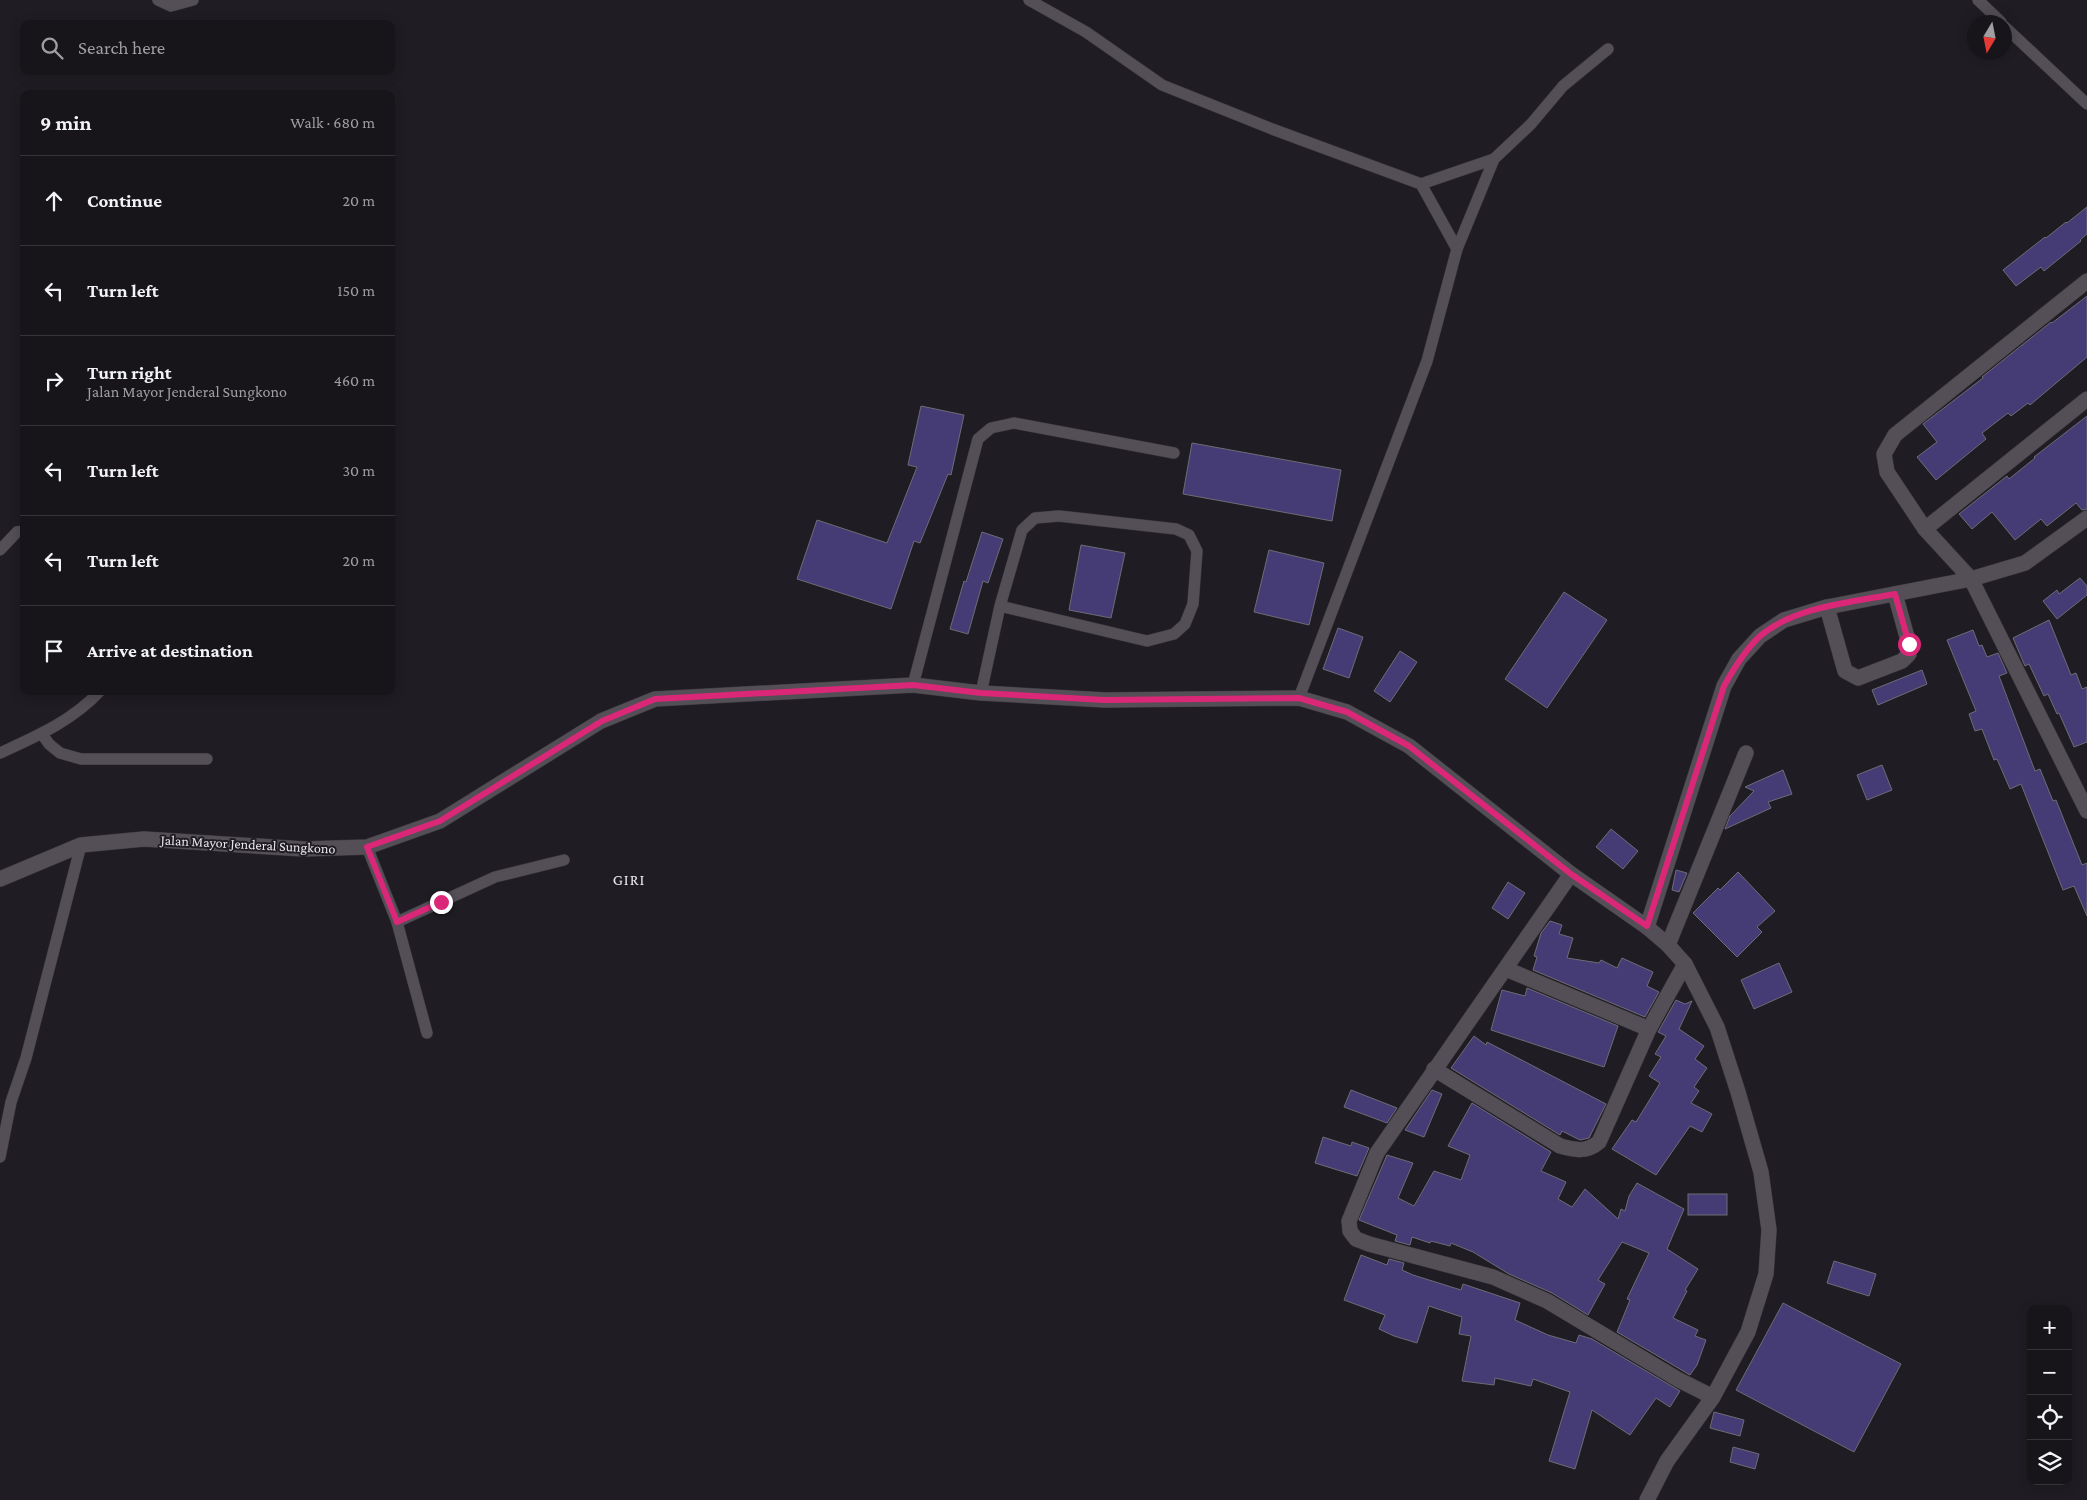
<!DOCTYPE html>
<html lang="en">
<head>
<meta charset="utf-8">
<style>
	body { margin:0; font-family:"Crimson Pro",serif; background:#252227; color:#f1f3f6 }
	.controls { position:absolute; right:15px; bottom:15px; display:grid; overflow:hidden; border-radius:10px; box-shadow:0 2px 12px #0003 }
	.controls button { width:45px; height:45px; display:grid; place-items:center; padding:0; border:0; border-bottom:1px solid #363439; background:#18151a; color:#f1f3f6; font:25px sans-serif }
	.compass { position:absolute; left:1967px; top:15px; width:45px; height:45px; border-radius:50%; background:#18151a; box-shadow:0 2px 12px #0003; rotate:190deg }
	.stop { position:absolute; width:15px; height:15px; margin:-11px; border:4px solid #db2777; border-radius:50%; background:#fff }
	.stop.end { background:#db2777; border-color:#fff; box-shadow:0 1px 5px #0008 }
	.list { margin:0; padding:0; list-style:none }
	h2 { display:flex; justify-content:space-between; align-items:center; height:65px; margin:0; padding:0 20px; font-size:21px }
	h2 small { font-size:16px; font-weight:400; color:#9f9fa2 }
	.list li { display:grid; grid-template-columns:32px 1fr auto; gap:15px; align-items:center; box-sizing:border-box; height:90px; padding:0 20px; border-top:1px solid #363439 }
	.list b { display:block; font-size:19px; white-space:nowrap }
	.list p { margin:0; font-size:16px; white-space:nowrap; color:#9f9fa2 }
	.list em { font-size:16px; font-style:normal; color:#9f9fa2 }
	.icon { flex:none; width:28px; height:28px; fill:none; stroke:currentColor; stroke-width:2; stroke-linecap:round; stroke-linejoin:round }
	.map { position:relative; flex:none; width:2087px; height:1500px; overflow:hidden }
	.search { position:absolute; background:#18151a; box-shadow:0 2px 12px #0003; left:20px; top:20px; width:375px; height:55px; display:flex; align-items:center; gap:12px; box-sizing:border-box; padding:0 18px; border-radius:10px; color:#9f9fa2; font-size:19px }
	.panel { position:absolute; background:#18151a; box-shadow:0 2px 12px #0003; left:20px; top:90px; width:375px; height:605px; border-radius:10px }
	.map>svg:first-child { display:block }
	.building { fill:#463c75; stroke:#6d6c75 }
	.lines { fill:none; stroke-linecap:round; stroke-linejoin:round }
	.service-casing { stroke:#3b383d; stroke-width:12 }
	.minor-casing { stroke:#3b383d; stroke-width:16 }
	.secondary-casing { stroke:#3b383d; stroke-width:16 }
	.service { stroke:#544f57; stroke-width:11 }
	.minor { stroke:#544f57; stroke-width:15 }
	.secondary { stroke:#544f57; stroke-width:15 }
	.route { stroke:#db2777; stroke-width:6 }
	.labels { text-anchor:middle; dominant-baseline:central; stroke-width:4; stroke-linejoin:round; paint-order:stroke }
	.street-label { font-size:14px; fill:#eae8ec; stroke:#201c23 }
	.quarter-label { font-size:16px; letter-spacing:1px; fill:#eae8ec; stroke:#201c23 }
</style>
</head>
<body>
<div class="map">
<svg width="2087" height="1500" viewBox="0 0 2087 1500">
	<rect width="100%" height="100%" fill="#201c23"/>
	<g class="building">
		<path d="M2087,207v27l-7,6 1,1 -37,30 -3,-4 -25,19 -13,-16 42,-33 1,1 20,-16 1,1z"/>
		<path d="M2087,296v61l-57,48 -2,-2 -17,13 -3,-3 -26,20 4,6 -50,41 -19,-23 20,-15 -14,-18 60,-46 -1,-1 69,-55 1,1z"/>
		<path d="M921,406l43,9 -13,60 -3,-1 -28,69 -6,-2 -23,68 -94,-30 20,-59 70,23 30,-76 -9,-2z"/>
		<path d="M2087,416v93l-5,1 -6,-7 -29,23 -6,-7 -26,21 -23,-28 -20,17 -13,-15 48,-38 2,3 26,-21 -1,-1z"/>
		<path d="M1192,443l149,27 -9,51 -149,-27z"/>
		<path d="M982,532l21,7 -15,44 -5,-2 -15,53 -18,-5 14,-48 2,1z"/>
		<path d="M1081,545l44,8 -14,65 -42,-8z"/>
		<path d="M1269,550l55,13 -15,62 -55,-13z"/>
		<path d="M2080,578l7,8v9l-30,24 -14,-18 14,-11 2,4z"/>
		<path d="M1564,592l43,28 -60,88 -42,-29z"/>
		<path d="M2049,620l22,55 5,-2 6,16 5,-2v55l-13,5 -15,-34 -2,1 -9,-20 -4,2 -15,-32 -4,2 -12,-28z"/>
		<path d="M1338,628l25,9 -14,41 -26,-9z"/>
		<path d="M1973,630l6,16 3,-1 5,12 11,-4 9,20 -8,3 36,95 5,-2 13,32 3,-1 26,65 5,-2v53l-13,-30 -11,4 -42,-106 -11,5 -13,-30 -3,1 -12,-31 -7,2 -6,-17 7,-3 -29,-71z"/>
		<path d="M1400,651l17,11 -27,40 -16,-11z"/>
		<path d="M1922,670l5,14 -49,21 -6,-15z"/>
		<path d="M1882,765l10,25 -25,10 -10,-25z"/>
		<path d="M1783,770l9,24 -24,8 3,6 -46,21 5,-13 24,-25 -9,-4z"/>
		<path d="M1611,829l27,22 -15,18 -27,-22z"/>
		<path d="M1676,870l11,3 -8,19 -7,-2z"/>
		<path d="M1738,872l37,39 -18,16 5,5 -25,25 -44,-44 25,-25 2,2z"/>
		<path d="M1508,882l17,11 -17,26 -16,-11z"/>
		<path d="M1550,921l12,4 -3,9 14,4 -6,20 32,5 2,-3 16,8 5,-10 31,14 -6,14 12,6 -14,25 -112,-47 4,-13 -3,-1 7,-23z"/>
		<path d="M1779,963l13,29 -38,17 -13,-29z"/>
		<path d="M1527,988l91,38 -14,41 -113,-37 11,-40 23,6z"/>
		<path d="M1676,1000l9,4 7,-3 -13,28 25,17 -9,13 12,9 -13,19 5,4 -8,12 21,11 -10,18 -12,-6 -34,49 -44,-26 20,-29 4,2 24,-39 -11,-7 12,-19 -6,-3 11,-18 -8,-4z"/>
		<path d="M1474,1036l12,9 1,-3 119,62 -17,34 -9,2 -18,-9 -2,4 -109,-67z"/>
		<path d="M1351,1090l46,18 -10,15 -43,-16z"/>
		<path d="M1432,1090l10,4 -18,43 -19,-7z"/>
		<path d="M1472,1103l79,49 -10,19 25,11 -8,17 14,8 13,-18 33,30 3,-10 4,2 4,-15 8,-13 47,26 -17,40 31,20 -13,21 2,1 -14,27 25,12 -3,6 11,4 -9,25 -7,10 -73,-43 13,-32 -3,-1 22,-46 -27,-11 -24,38 7,4 -17,31 -36,-22 -43,-19 -36,-22 -22,-9 -1,3 -19,-5 -1,2 -18,-6 -2,8 -15,-4 2,-6 -38,-15 28,-65 26,8 -15,35 16,8 20,-35 27,9 9,-25 -22,-9z"/>
		<path d="M1323,1137l28,9 1,-4 17,6 -12,28 -42,-13z"/>
		<rect x="1688" y="1194" width="39" height="21"/>
		<path d="M1361,1255l26,10 2,-6 15,4 -2,7 11,5 48,15 2,-6 57,19 -5,17 33,15 28,8 3,-8 13,4 88,52 -10,16 -14,-9 -26,37 -38,-25 -17,59 -26,-8 21,-69 -37,-13 -2,7 -36,-8 -1,7 -32,-4 9,-45 -12,-2 3,-17 -33,-11 -12,37 -23,-7 -15,-7 6,-14 -41,-15z"/>
		<path d="M1834,1261l42,13 -7,22 -42,-13z"/>
		<path d="M1783,1303l118,61 -47,88 -118,-62z"/>
		<path d="M1714,1412l30,8 -4,16 -30,-8z"/>
		<path d="M1733,1447l26,7 -4,15 -25,-7z"/>
	</g>
	<g class="lines">
		<defs>
			<g id="service">
				<path d="M158,0l13,6 22,-6"/>
				<path d="M1029,0l57,32 76,53 110,44 149,55 36,65"/>
				<path d="M1978,0l23,22"/>
				<path d="M2004,26l83,78"/>
				<path d="M1421,184l73,-25"/>
				<path d="M0,550l17,-18 7,-1"/>
				<path d="M913,685l65,-246 13,-11 23,-5 160,30"/>
				<path d="M981,693l19,-87 22,-76 13,-12 24,-2 117,13 13,6 8,16 -4,53 -8,20 -11,10 -27,7 -147,-35"/>
				<path d="M1299,698l128,-337 30,-112 37,-90 37,-35 32,-38 45,-37"/>
				<path d="M42,734l7,10 11,9 21,6h126"/>
				<path d="M0,753c37,-17 72,-32 100,-62"/>
				<path d="M367,847l30,75 30,111"/>
				<path d="M397,922l98,-45 69,-17"/>
				<path d="M0,1157l11,-55 15,-44 55,-213"/>
			</g>
			<g id="minor">
				<path d="M2087,281l-192,154 -11,19 3,18 38,57 46,50 116,232"/>
				<path d="M1925,529l162,-130"/>
				<path d="M1827,607l18,64 13,7 44,-17 7,-7v-10l-14,-50"/>
				<path d="M1571,874l-194,279 -28,68 1,10 6,8 13,5 124,33 54,24 132,79 34,17"/>
				<path d="M1647,927l77,-241 15,-27 21,-23 24,-16 43,-13 144,-28 54,-16 62,-45"/>
				<path d="M1668,945l78,-192"/>
				<path d="M1506,969l143,60"/>
				<path d="M1434,1069l126,77c15,4 26,7 39,-4l50,-113 36,-65"/>
			</g>
			<path id="secondary" d="M0,879l81,-34 63,-6 160,10 63,-2 73,-26 161,-100 54,-22 258,-14 68,8 124,7 194,-2 48,14 62,34 162,128 76,53 21,18 17,19 32,63 21,65 23,80 8,58 -3,44 -18,58 -35,65 -46,64 -20,39"/>
		</defs>
		<use href="#service" class="service-casing"/>
		<use href="#minor" class="minor-casing"/>
		<use href="#secondary" class="secondary-casing"/>
		<use href="#service" class="service"/>
		<use href="#minor" class="minor"/>
		<use href="#secondary" class="secondary"/>
	</g>
	<g class="lines">
		<path class="route" d="M441,902l-44,20 -30,-75 73,-26 162,-100 53,-22 258,-14 68,8 123,7 195,-2 48,14 62,34 162,128 76,52 77,-240c10,-18 21,-36 36,-50 34,-29 92,-34 135,-42l14,50"/>
	</g>
	<g class="labels">
		<g class="street-label">
			<text transform="translate(248 844) rotate(3)">Jalan Mayor Jenderal Sungkono</text>
		</g>
		<g class="quarter-label">
			<text x="629" y="879">GIRI</text>
		</g>
	</g>
</svg>
<div class="controls">
<button>+</button>
<button>−</button>
<button><svg class="icon" aria-label="locate" viewBox="0 0 24 24"><circle cx="12" cy="12" r="6"/><path d="M12 2v4M12 18v4M2 12h4M18 12h4"/></svg></button>
<button><svg class="icon" aria-label="layers" viewBox="0 0 24 24"><path d="M12 4l9 5-9 5-9-5zM3 14l9 5 9-5"/></svg></button>
</div>
<svg class="compass" viewBox="-18 -18 36 36"><path d="M0-13l5 13h-10z" fill="#e53935"/><path d="M0 13l5-13h-10z" fill="#9f9fa2"/></svg>
<div class="stop" style="left:1909px;top:644px"></div>
<div class="stop end" style="left:441px;top:902px"></div>
<div class="search"><svg class="icon" aria-label="search" viewBox="0 0 24 24"><circle cx="10" cy="10" r="6"/><path d="M15 15l6 6"/></svg>Search here</div>
<section class="panel">
<h2>9 min<small>Walk · 680 m</small></h2>
<ul class="list">
<li><svg class="icon" aria-label="ahead" viewBox="0 0 24 24"><path d="M12 20V5M6 11l6-6 6 6"/></svg><div><b>Continue</b></div><em>20 m</em></li>
<li><svg class="icon" aria-label="left" viewBox="0 0 24 24"><path d="M17 20v-9H6M10 6l-5 5 5 5"/></svg><div><b>Turn left</b></div><em>150 m</em></li>
<li><svg class="icon" aria-label="right" viewBox="0 0 24 24"><path d="M7 20v-9h11M14 6l5 5-5 5"/></svg><div><b>Turn right</b><p>Jalan Mayor Jenderal Sungkono</p></div><em>460 m</em></li>
<li><svg class="icon" aria-label="left" viewBox="0 0 24 24"><path d="M17 20v-9H6M10 6l-5 5 5 5"/></svg><div><b>Turn left</b></div><em>30 m</em></li>
<li><svg class="icon" aria-label="left" viewBox="0 0 24 24"><path d="M17 20v-9H6M10 6l-5 5 5 5"/></svg><div><b>Turn left</b></div><em>20 m</em></li>
<li><svg class="icon" aria-label="arrive" viewBox="0 0 24 24"><path d="M6 21V4h12l-3 4 3 4H6"/></svg><div><b>Arrive at destination</b></div></li>
</ul>
</section>
</div>
</body>
</html>
